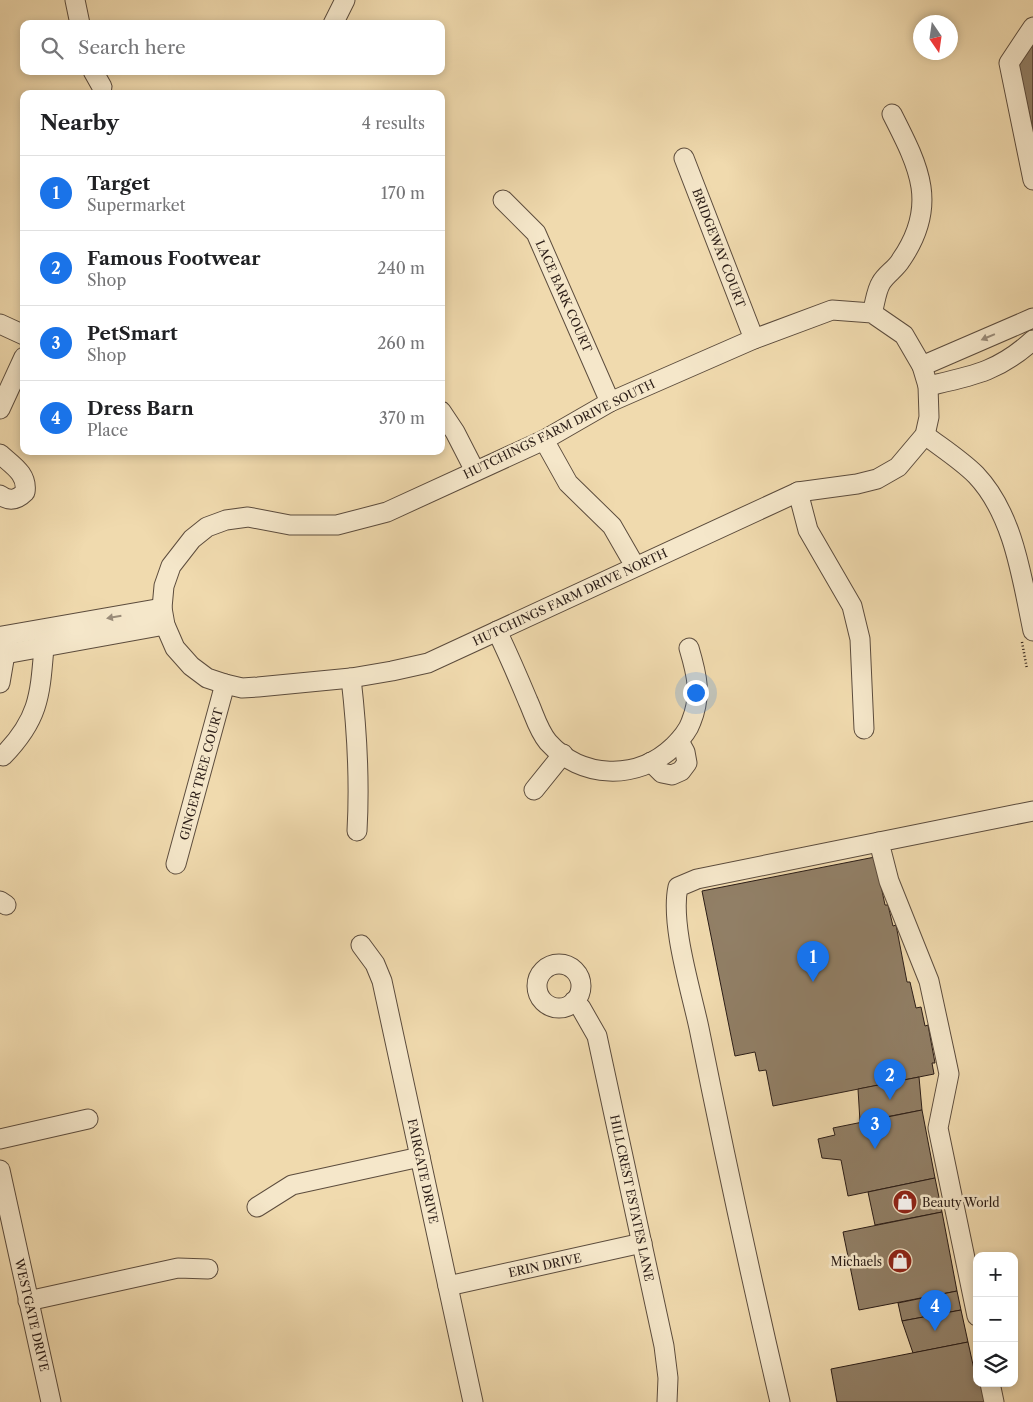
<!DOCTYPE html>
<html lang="en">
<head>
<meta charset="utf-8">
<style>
	body { margin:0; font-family:"Libre Caslon Text",serif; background:#f6f6f6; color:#202124 }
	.controls { position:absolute; right:15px; bottom:15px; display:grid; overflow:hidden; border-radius:10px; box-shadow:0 2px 8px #0003 }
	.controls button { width:45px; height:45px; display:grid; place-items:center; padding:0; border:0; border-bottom:1px solid #e0e0e0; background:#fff; color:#202124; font:25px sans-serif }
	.compass { position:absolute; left:913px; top:15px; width:45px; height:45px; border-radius:50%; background:#fff; box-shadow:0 2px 8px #0003; rotate:167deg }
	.you { position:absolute; left:695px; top:692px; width:18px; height:18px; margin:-12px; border:4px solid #fff; border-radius:50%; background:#1a73e8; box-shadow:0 0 0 8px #1a73e833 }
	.badge { display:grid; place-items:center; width:32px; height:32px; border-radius:50%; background:#1a73e8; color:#fff; font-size:16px; font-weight:700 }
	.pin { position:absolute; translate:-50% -41px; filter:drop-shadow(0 1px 2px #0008) }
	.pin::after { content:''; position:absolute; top:26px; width:18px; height:15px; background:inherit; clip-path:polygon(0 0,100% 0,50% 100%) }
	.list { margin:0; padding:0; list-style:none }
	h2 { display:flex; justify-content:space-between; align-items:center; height:65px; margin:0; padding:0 20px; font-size:21px }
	h2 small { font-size:16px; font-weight:400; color:#757577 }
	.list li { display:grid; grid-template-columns:32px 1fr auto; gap:15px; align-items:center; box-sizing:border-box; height:75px; padding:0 20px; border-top:1px solid #e0e0e0 }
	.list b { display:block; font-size:19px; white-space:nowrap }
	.list p { margin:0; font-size:16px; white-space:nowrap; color:#757577 }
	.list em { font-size:16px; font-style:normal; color:#757577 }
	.icon { flex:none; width:28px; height:28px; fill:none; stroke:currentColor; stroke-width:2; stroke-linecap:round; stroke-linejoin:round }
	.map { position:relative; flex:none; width:1033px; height:1402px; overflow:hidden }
	.search { position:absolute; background:#fff; box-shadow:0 2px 8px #0003; left:20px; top:20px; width:425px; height:55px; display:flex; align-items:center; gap:12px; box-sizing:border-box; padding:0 18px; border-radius:10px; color:#757577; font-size:19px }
	.panel { position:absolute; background:#fff; box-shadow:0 2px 8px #0003; left:20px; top:90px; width:425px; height:365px; border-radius:10px }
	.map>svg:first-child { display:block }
	.building { fill:#917f66; stroke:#2b1d17 }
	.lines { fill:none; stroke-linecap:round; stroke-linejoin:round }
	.minor-casing { stroke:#5c4c3d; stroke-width:21 }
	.path { stroke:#2b1d17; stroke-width:2.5; stroke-dasharray:1 2.5; stroke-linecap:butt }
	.minor { stroke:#f5e7ca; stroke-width:19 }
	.oneway { fill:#9a8c79 }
	.labels { text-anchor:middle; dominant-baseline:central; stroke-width:5; stroke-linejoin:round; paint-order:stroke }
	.street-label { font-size:12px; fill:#2b1d17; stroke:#f5e7ca }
	.poi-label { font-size:12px; fill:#2b1d17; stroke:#f5e7ca; text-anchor:start }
</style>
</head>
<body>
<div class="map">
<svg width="1033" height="1402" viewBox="0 0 1033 1402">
	<rect width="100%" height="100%" fill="#f0daae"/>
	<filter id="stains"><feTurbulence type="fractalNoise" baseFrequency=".004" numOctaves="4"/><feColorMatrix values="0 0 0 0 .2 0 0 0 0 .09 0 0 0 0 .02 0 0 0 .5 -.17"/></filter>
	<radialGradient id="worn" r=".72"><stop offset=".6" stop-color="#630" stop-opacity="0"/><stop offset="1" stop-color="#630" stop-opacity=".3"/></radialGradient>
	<g class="building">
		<path d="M1033,41v90l-15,-69z"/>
		<path d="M875,857l10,48h3l5,21 3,-1 11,57h3l6,26 5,-1 4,19 3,-1 7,38h-3l2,11 -161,32 -7,-36 -7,1 -4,-19 -20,4 -33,-165z"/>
		<path d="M919,1077l3,33 -62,12 -2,-33z"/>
		<path d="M922,1110l13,68 -87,18 -7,-36 -19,-2 -4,-19 17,-4 -2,-7z"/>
		<path d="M935,1178l7,34 -67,13 -7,-33z"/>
		<path d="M942,1212l15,79 -98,19 -16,-78z"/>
		<path d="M957,1291l4,19 -59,11 -4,-18z"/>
		<path d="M961,1310l7,32 -55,11 -11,-32z"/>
		<path d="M968,1342l9,41h5l5,19h-150l-6,-33z"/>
	</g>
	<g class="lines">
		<defs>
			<g id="minor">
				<path d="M75,0l5,24"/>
				<path d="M333,24l12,-24"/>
				<path d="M1033,27l-24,36 24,117"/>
				<path d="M93,71l9,16"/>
				<path d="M684,158l70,181"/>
				<path d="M503,200l33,33 74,169"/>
				<path d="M832,310l40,3 32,22 18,31 6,20 1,31 -4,18 -27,32 -21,12 -20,5 -59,8 -370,171 -36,8 -41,7 -93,9 -16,1 -17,-4 -18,-6 -16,-12 -16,-18 -10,-23 -3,-17 2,-22 7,-20 21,-27 15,-12 19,-7 22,-3 42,8h47l50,-13 157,-72 66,-38 144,-63z"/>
				<path d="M872,313c3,-9 4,-22 9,-30 5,-9 15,-14 20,-23 38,-55 18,-93 -9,-146"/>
				<path d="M0,324l24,11"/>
				<path d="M922,366l111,-48"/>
				<path d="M928,386c44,-10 70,-14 105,-46"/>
				<path d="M0,409l24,-52"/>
				<path d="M441,411l14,21 20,39"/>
				<path d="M925,435c17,13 36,25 51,40 38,40 46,104 57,156"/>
				<path d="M544,440l24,43 44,43 23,40"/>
				<path d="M0,454c12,11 28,20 25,38 -8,8 -15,10 -25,3"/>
				<path d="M798,492l10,38 44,76 8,33 4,90"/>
				<path d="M497,631c11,23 21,46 31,70 6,13 10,29 20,41 33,37 89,39 125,5 7,-7 15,-16 18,-25 11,-27 6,-47 -2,-74"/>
				<path d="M2,636l160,-28"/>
				<path d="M5,654l160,-29"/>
				<path d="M351,678c6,52 9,101 6,153"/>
				<path d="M0,683l5,-29 -2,-11"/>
				<path d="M3,756c36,-37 37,-60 41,-109"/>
				<path d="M651,762l11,11 10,2 9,-4 6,-8 -2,-11 -6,-11"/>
				<path d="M534,790l29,-36"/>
				<path d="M176,864l49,-180"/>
				<path d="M0,901l6,4"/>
				<path d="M361,945l14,19 7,17 91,421"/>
				<circle cx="559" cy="986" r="22"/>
				<path d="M574,1001l7,7 16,28 67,310 4,32 -1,24"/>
				<path d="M0,1139l88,-20"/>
				<path d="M0,1170l51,232"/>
				<path d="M257,1207l35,-22 128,-28"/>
				<path d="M448,1286l194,-43"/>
				<path d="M28,1301l150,-33 30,1"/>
				<path d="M977,1316l-39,-188 11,-54 -4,-19 -16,-74 -40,-100 -10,-39 154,-31"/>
				<path d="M990,1383l4,19"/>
				<path d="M780,1402c-29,-124 -56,-249 -81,-374 -8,-38 -29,-104 -21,-141l19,-8 182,-37"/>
			</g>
		</defs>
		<use href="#minor" class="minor-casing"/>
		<path class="path" d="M1022,642l5,27"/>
		<use href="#minor" class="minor"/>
	</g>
	<defs><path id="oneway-solid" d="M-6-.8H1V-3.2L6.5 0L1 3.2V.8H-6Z" transform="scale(1.25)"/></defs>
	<g class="oneway">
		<use href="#oneway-solid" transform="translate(988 337) rotate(157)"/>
		<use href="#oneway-solid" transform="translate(114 617) rotate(170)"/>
	</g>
	<defs>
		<symbol id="shop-disc" viewBox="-11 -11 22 22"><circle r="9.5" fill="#8f2418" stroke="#f5e7ca"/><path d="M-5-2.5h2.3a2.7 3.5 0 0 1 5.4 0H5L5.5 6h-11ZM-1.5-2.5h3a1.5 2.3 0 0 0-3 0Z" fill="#fff"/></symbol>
	</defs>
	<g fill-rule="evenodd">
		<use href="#shop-disc" x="891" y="1188" width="28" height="28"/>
		<use href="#shop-disc" x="886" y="1247" width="28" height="28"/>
	</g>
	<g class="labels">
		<g class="street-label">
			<text transform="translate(719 248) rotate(69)">BRIDGEWAY COURT</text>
			<text transform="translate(564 296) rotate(66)">LACE BARK COURT</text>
			<text transform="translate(559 429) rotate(-26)">HUTCHINGS FARM DRIVE SOUTH</text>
			<text transform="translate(570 597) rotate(-25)">HUTCHINGS FARM DRIVE NORTH</text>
			<text transform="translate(201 774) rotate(-75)">GINGER TREE COURT</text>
			<text transform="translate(423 1171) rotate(78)">FAIRGATE DRIVE</text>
			<text transform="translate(632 1198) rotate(78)">HILLCREST ESTATES LANE</text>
			<text transform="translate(545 1265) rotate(-12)">ERIN DRIVE</text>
			<text transform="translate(32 1315) rotate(77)">WESTGATE DRIVE</text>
		</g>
		<g class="poi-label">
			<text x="922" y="1202">Beauty World</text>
			<text x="882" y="1261" text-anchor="end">Michaels</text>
		</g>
	</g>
	<rect width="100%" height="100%" filter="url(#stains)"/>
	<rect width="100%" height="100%" fill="url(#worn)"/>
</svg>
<div class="controls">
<button>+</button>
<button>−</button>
<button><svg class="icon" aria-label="layers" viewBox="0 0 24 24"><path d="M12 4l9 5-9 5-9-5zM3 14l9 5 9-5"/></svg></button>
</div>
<svg class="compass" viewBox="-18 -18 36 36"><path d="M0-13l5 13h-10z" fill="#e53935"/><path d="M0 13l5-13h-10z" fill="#757577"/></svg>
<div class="you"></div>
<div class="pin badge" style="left:813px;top:982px">1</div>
<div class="pin badge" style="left:890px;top:1100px">2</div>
<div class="pin badge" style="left:875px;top:1149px">3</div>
<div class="pin badge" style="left:935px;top:1331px">4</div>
<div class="search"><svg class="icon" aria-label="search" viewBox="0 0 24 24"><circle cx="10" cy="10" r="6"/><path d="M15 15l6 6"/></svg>Search here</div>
<section class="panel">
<h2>Nearby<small>4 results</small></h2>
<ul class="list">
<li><span class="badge">1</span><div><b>Target</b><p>Supermarket</p></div><em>170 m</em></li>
<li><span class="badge">2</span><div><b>Famous Footwear</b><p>Shop</p></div><em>240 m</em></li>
<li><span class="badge">3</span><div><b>PetSmart</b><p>Shop</p></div><em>260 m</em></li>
<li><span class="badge">4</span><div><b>Dress Barn</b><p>Place</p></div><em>370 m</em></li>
</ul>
</section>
</div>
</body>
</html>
